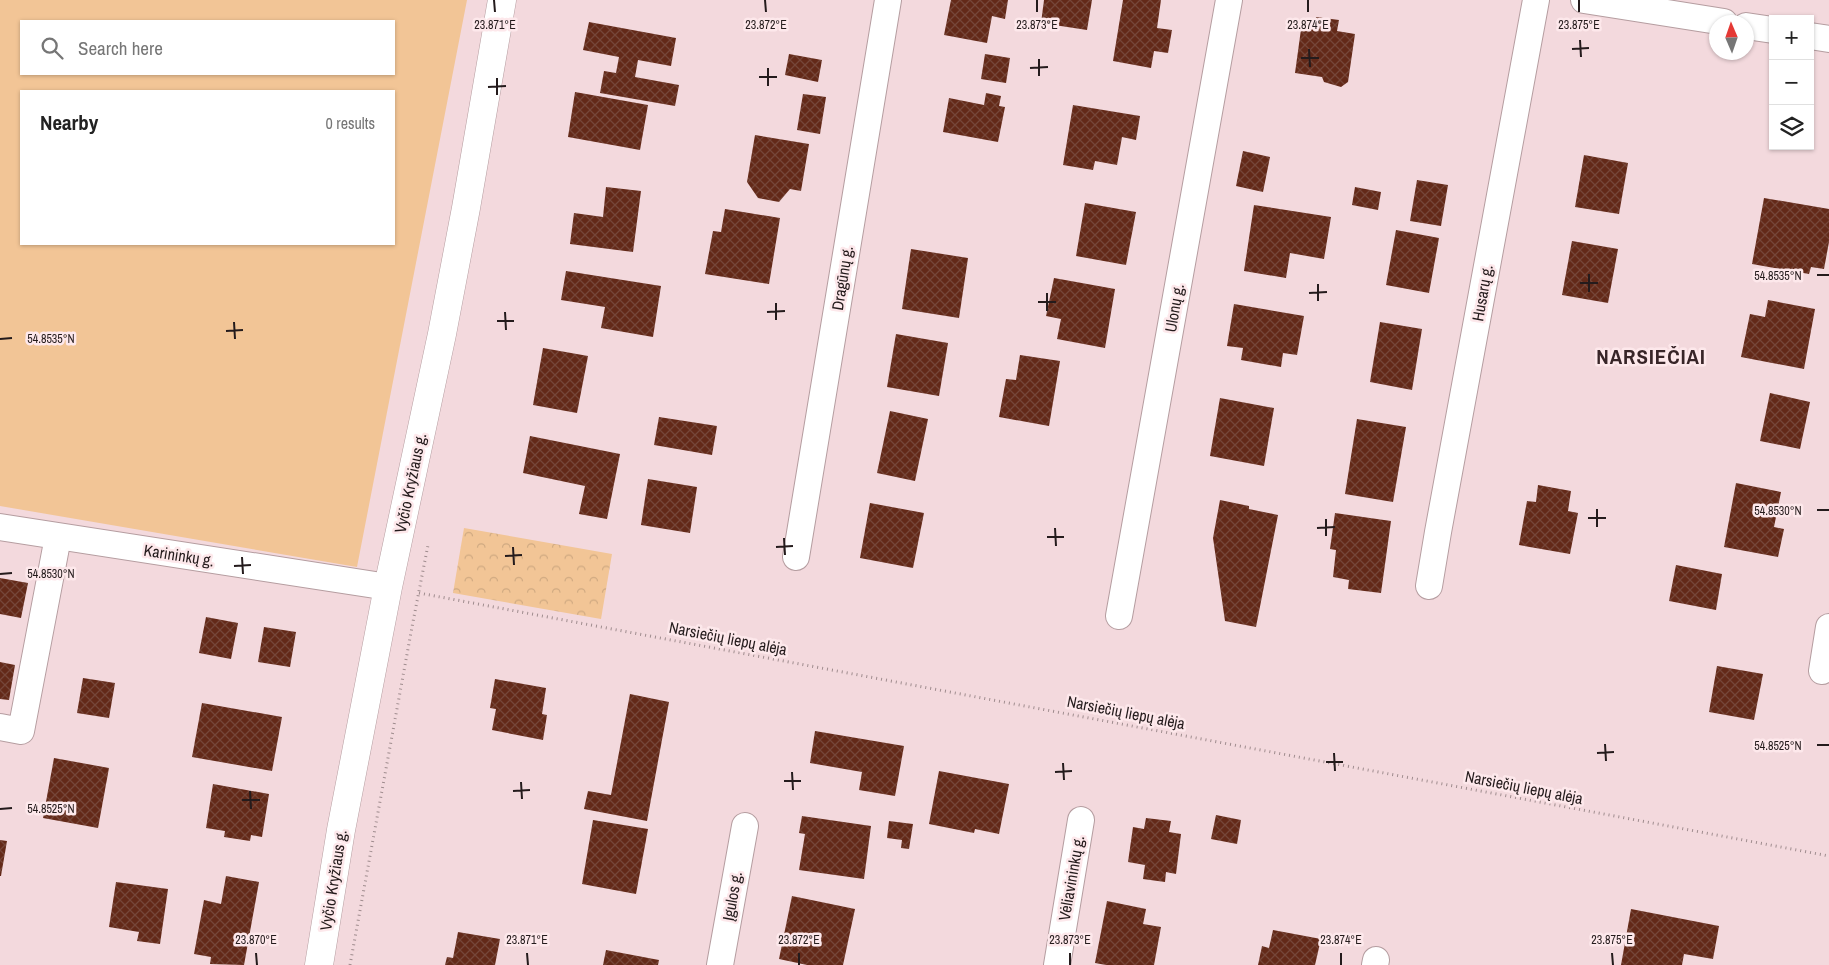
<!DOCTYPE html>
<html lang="en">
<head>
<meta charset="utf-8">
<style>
	body { margin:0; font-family:"Archivo Narrow",sans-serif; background:#f2f2f2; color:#222 }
	.controls { position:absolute; right:15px; top:15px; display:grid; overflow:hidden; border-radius:0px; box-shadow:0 1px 4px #0004 }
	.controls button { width:45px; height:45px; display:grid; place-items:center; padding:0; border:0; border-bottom:1px solid #e0e0e0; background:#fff; color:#222; font:25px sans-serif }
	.compass { position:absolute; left:1709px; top:15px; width:45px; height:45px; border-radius:50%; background:#fff; box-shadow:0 1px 4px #0004; rotate:358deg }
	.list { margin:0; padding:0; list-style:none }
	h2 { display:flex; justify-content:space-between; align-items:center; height:65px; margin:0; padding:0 20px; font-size:21px }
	h2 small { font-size:16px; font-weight:400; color:#767676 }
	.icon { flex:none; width:28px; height:28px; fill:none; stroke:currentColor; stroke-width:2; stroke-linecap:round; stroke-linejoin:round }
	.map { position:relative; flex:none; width:1829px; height:965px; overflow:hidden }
	.search { position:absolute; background:#fff; box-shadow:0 1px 4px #0004; left:20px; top:20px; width:375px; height:55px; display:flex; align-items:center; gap:12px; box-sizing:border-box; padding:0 18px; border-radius:0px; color:#767676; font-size:19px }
	.panel { position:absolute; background:#fff; box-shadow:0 1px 4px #0004; left:20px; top:90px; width:375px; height:155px; border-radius:0px }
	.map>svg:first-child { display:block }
	.grass { fill:#f2c596; fill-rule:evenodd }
	.forest { fill:url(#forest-crowns) }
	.building { fill:url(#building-cross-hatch) }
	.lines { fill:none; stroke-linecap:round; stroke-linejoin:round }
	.street-casing { stroke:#b59da0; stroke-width:28 }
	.secondary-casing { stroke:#b59da0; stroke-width:29 }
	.path { stroke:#9f8c8e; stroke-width:3; stroke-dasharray:1 4; stroke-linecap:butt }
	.street { stroke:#fff; stroke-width:26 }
	.secondary { stroke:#fff; stroke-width:28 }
	.ticks { fill:none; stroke:#241b1c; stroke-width:2 }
	.labels { text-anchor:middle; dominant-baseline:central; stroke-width:5; stroke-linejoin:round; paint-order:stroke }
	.street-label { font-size:16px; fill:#241b1c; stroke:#fde8eb }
	.district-label { font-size:21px; font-weight:bold; letter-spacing:1px; fill:#382528; stroke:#fde8eb }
	.ticks-label { font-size:12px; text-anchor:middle; fill:#241b1c; stroke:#fde8eb; stroke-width:5; stroke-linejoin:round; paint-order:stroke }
</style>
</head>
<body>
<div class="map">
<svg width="1829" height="965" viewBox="0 0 1829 965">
	<defs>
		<pattern id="forest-crowns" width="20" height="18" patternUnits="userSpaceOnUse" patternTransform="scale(1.25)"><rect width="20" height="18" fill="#f2c596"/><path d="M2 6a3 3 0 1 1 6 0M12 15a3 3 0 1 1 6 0" fill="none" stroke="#cfa981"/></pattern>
		<pattern id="building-cross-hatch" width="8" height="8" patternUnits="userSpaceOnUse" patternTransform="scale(1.25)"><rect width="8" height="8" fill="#632918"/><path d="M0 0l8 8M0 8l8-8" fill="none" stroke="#754639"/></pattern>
	</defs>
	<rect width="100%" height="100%" fill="#f3d9dd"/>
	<path class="grass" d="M0,0h467l-110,567 -357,-61zM394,21v53h-373v-53zM394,91v153h-373v-153z"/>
	<path class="forest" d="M464,528l148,26 -11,65 -148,-26z"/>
	<g class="building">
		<path d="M951,0h57l-3,19 -13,-3 -5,27 -43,-8z"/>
		<path d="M1044,0h48l-5,30 -46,-7z"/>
		<path d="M1123,0h38l-4,28 15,2 -4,23 -14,-2 -3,17 -38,-7z"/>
		<path d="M1316,17l23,3 -2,11 18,3 -7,48 -7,5 -17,-5 -2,-5 -27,-4 7,-51 13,2z"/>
		<path d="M589,22l87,16 -5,28 -33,-6 -3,17 44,8 -4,21 -75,-13 4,-22 12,2 3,-16 -36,-7z"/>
		<path d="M789,54l33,6 -4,22 -33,-7z"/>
		<path d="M985,54l25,4 -4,25 -25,-4z"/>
		<path d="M575,92l73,13 -8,45 -72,-13z"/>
		<path d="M986,93l15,3 -2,10 6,1 -7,35 -55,-10 6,-34 35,7z"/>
		<path d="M803,94l23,3 -6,37 -23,-4z"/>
		<path d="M1073,105l67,11 -4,24 -14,-3 -5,28 -22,-4 -2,9 -30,-5z"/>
		<path d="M755,135l54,9 -8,47 -11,-2 -11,13 -21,-4 -11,-16z"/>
		<path d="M1243,151l27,6 -7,35 -27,-6z"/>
		<path d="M1584,155l44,8 -9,51 -44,-7z"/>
		<path d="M1417,180l31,5 -7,41 -31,-5z"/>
		<path d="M606,187l35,4 -8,61 -63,-8 4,-31 29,4z"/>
		<path d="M1355,187l26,5 -3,18 -26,-5z"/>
		<path d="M1764,198l65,11v33l-5,27 -13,-2 -2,7 -57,-10z"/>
		<path d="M1085,203l51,9 -10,53 -50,-9z"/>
		<path d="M1254,205l77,12 -7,42 -34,-6 -4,25 -42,-7z"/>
		<path d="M725,209l55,9 -11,66 -64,-10 8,-43 8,1z"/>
		<path d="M1396,230l43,8 -10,55 -43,-8z"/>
		<path d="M1572,241l46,8 -10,54 -46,-8z"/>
		<path d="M911,249l57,9 -9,60 -57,-9z"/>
		<path d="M566,271l95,15 -8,51 -52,-9 4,-21 -44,-7z"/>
		<path d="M1054,278l61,11 -10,59 -48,-9 4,-20 -15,-3z"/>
		<path d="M1768,300l47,9 -11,60 -63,-12 9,-43 15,3z"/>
		<path d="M1234,304l70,12 -7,39 -14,-2 -2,14 -40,-7 2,-12 -16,-2z"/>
		<path d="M1380,322l42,7 -10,61 -42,-8z"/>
		<path d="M896,334l52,9 -9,53 -52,-9z"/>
		<path d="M543,348l45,8 -11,57 -44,-8z"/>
		<path d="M1020,355l40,6 -11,65 -50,-9 7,-38 10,1z"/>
		<path d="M1770,393l40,9 -10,47 -40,-8z"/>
		<path d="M1220,398l54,10 -10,58 -54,-10z"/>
		<path d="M890,411l38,8 -13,62 -38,-8z"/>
		<path d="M659,417l58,9 -5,29 -58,-10z"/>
		<path d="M1357,419l49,8 -13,75 -48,-8z"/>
		<path d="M530,436l90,18 -13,65 -28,-5 6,-28 -62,-13z"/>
		<path d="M648,479l49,8 -7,46 -49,-8z"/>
		<path d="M1736,483l45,9 -7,35 10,2 -6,28 -54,-10z"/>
		<path d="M1538,485l33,6 -3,20 10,2 -8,41 -51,-9 8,-44 9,1z"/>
		<path d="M1220,500l29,6v3l29,6 -22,112 -31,-6 -12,-83z"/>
		<path d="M870,503l54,10 -11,55 -53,-10z"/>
		<path d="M1335,513l56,8 -10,72 -33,-4 1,-9 -16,-3 3,-27 -6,-1z"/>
		<path d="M1676,565l46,9 -6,36 -47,-9z"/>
		<path d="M0,578l28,5 -7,35 -21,-4z"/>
		<path d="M206,617l32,6 -7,36 -32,-6z"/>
		<path d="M264,627l32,5 -6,35 -32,-5z"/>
		<path d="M0,662l15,3 -6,35 -9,-1z"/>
		<path d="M1717,666l46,8 -9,46 -45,-8z"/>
		<path d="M83,678l32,5 -6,35 -32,-5z"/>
		<path d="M495,679l51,9 -4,26 5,1 -4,25 -51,-10 4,-21 -6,-1z"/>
		<path d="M630,694l39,8 -22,119 -63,-12 4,-18 23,4z"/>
		<path d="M202,703l80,14 -10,54 -80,-14z"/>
		<path d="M815,731l89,15 -9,50 -36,-6 3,-18 -52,-9z"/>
		<path d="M54,758l55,10 -11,60 -55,-10z"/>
		<path d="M939,771l70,13 -10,50 -24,-5 -1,4 -45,-9z"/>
		<path d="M213,784l56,10 -7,43 -11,-2 -1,6 -26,-4 1,-6 -19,-3z"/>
		<path d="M1216,815l25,5 -4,24 -26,-5z"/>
		<path d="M802,816l69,10 -7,53 -65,-9 6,-36 -6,-1z"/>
		<path d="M1146,818l25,3 -2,11 12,2 -5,40 -10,-2 -1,10 -22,-3 2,-14 -17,-3 5,-35 11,2z"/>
		<path d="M593,820l55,9 -12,65 -54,-10z"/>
		<path d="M889,821l24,3 -4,25 -8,-1 1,-8 -15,-2z"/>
		<path d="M0,840l7,1 -6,35h-1z"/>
		<path d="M226,876l33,6 -15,83 -34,-1 1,-7 -17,-3 10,-54 17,4z"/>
		<path d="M116,882l52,7 -8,55 -23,-3 2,-9 -30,-5z"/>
		<path d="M792,896l63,13 -12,56h-36l-28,-6z"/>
		<path d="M1107,901l39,8 -3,15 18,3 -7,38h-48l-11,-2z"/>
		<path d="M1631,909l88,17 -6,33 -29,-5 -2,11h-61z"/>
		<path d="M1273,930l48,9 -6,26h-57l4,-19 7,2z"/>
		<path d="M458,932l42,7 -5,26h-50l2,-8 6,1z"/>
		<path d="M606,950l53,10 -1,5h-55z"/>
	</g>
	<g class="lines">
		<defs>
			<g id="street">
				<path d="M1584,0l140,22"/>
				<path d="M1746,26l27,4"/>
				<path d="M1810,36l19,3"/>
				<path d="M0,527l388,60"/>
				<path d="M796,557l92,-557"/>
				<path d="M1429,586l9,-54 98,-532"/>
				<path d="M1119,616l110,-616"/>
				<path d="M1822,671l7,-44"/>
				<path d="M0,727l21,4 37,-194"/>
				<path d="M720,965l25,-139"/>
				<path d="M1057,965l24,-145"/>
				<path d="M1375,965l1,-5"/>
			</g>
			<path id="secondary" d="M319,965l22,-135 47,-243 54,-253 24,-126 36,-208"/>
		</defs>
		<use href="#street" class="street-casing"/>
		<use href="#secondary" class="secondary-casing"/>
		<g class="path">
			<path d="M419,593l1410,263"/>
			<path d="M350,965l62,-338 16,-82"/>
		</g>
		<use href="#street" class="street"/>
		<use href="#secondary" class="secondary"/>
	</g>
	<path class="ticks" d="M494,0l1,12M765,0l1,12M1037,0v12M1308,0v12M1579,0v12M1580,40l1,17M1309,49l1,18M1572,49l17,-1M1301,58h18M1039,59v17M768,68v18M1030,68l18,-1M759,77h18M497,78v17M488,87l18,-1M1589,274v18M1817,275h12M1580,283h18M1318,284v17M1047,293v18M1309,293l18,-1M1038,302h18M776,303v17M505,312l1,18M767,312l18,-1M497,321h17M234,322l1,17M226,331l17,-1M0,339l12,-1M1597,509v18M1817,510h12M1588,518h18M1326,519v17M1055,528l1,18M1317,528l18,-1M1047,537h17M784,538l1,17M513,547l1,18M776,547l17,-1M505,556l17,-1M242,557l1,17M234,566l17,-1M0,574l12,-1M1605,744l1,17M1817,745h12M1334,753l1,18M1597,753l17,-1M1326,762h17M1063,763l1,17M792,772l1,18M1055,772l17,-1M784,781h17M521,782l1,17M250,791l1,18M513,791l17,-1M242,800h18M0,809l12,-1M256,953l1,12M527,953l1,12M799,953v12M1070,953v12M1341,953v12M1612,953l1,12"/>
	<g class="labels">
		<g class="street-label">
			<text transform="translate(842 278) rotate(-81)">Dragūnų g.</text>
			<text transform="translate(1482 293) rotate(-80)">Husarų g.</text>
			<text transform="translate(1174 308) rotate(-80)">Ulonų g.</text>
			<text transform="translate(410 483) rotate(-78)">Vyčio Kryžiaus g.</text>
			<text transform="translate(179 555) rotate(9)">Karininkų g.</text>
			<text transform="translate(728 638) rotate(11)">Narsiečių liepų alėja</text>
			<text transform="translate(1126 712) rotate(11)">Narsiečių liepų alėja</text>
			<text transform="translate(1524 787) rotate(11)">Narsiečių liepų alėja</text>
			<text transform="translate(1071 878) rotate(-80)">Vėliavininkų g.</text>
			<text transform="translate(333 880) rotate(-81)">Vyčio Kryžiaus g.</text>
			<text transform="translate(732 896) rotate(-80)">Įgulos g.</text>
		</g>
		<g class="district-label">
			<text x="1651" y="356">NARSIEČIAI</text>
		</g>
	</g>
	<g class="ticks-label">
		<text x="495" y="29">23.871°E</text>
		<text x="766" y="29">23.872°E</text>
		<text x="1037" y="29">23.873°E</text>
		<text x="1308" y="29">23.874°E</text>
		<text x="1579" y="29">23.875°E</text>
		<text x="1778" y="280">54.8535°N</text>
		<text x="51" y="343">54.8535°N</text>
		<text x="1778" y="515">54.8530°N</text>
		<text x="51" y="578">54.8530°N</text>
		<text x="1778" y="750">54.8525°N</text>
		<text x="51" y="813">54.8525°N</text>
		<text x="256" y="944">23.870°E</text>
		<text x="527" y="944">23.871°E</text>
		<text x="799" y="944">23.872°E</text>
		<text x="1070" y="944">23.873°E</text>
		<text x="1341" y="944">23.874°E</text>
		<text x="1612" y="944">23.875°E</text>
	</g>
</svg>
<div class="controls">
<button>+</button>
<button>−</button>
<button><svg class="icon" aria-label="layers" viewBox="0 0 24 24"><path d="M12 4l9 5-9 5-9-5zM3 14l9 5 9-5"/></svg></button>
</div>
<svg class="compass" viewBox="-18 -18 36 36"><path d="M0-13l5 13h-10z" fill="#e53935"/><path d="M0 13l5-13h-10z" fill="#767676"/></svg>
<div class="search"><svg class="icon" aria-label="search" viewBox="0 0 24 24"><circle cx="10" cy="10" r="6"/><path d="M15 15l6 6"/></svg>Search here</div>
<section class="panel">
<h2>Nearby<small>0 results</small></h2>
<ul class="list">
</ul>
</section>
</div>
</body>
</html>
